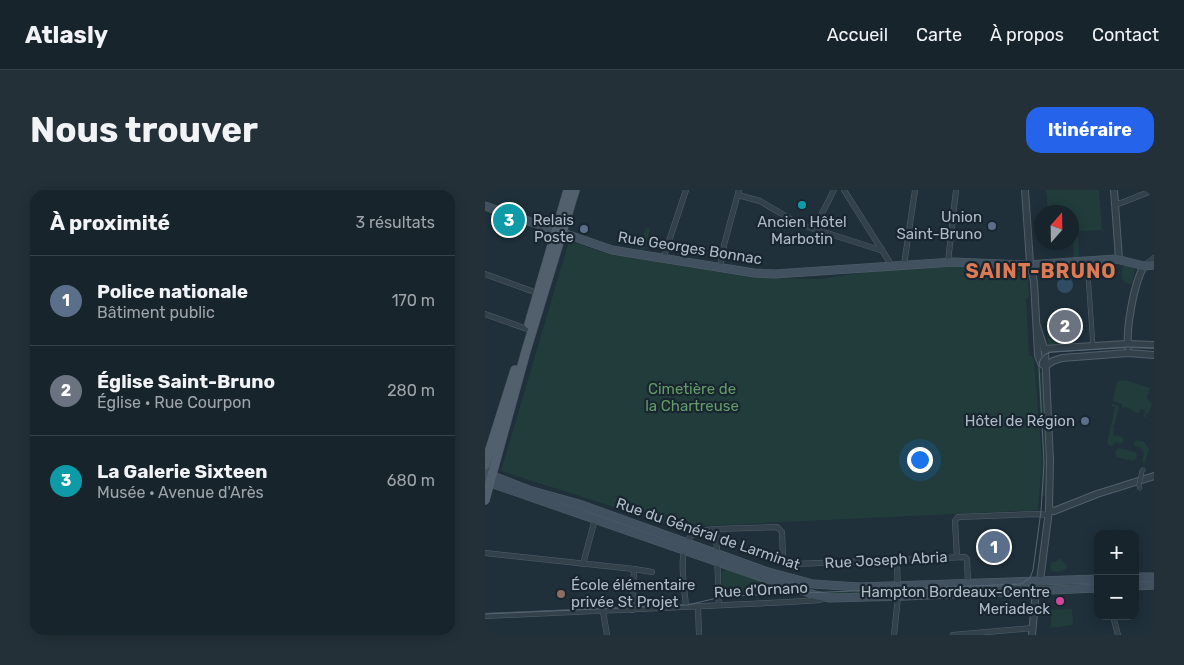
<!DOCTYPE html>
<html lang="fr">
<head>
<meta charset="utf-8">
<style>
	body { margin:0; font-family:Rubik,sans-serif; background:#243038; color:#f1f3f6 }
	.controls { position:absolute; right:15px; bottom:15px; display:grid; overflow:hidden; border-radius:10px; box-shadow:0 2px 12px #0003 }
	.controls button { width:45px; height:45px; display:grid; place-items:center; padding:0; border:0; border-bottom:1px solid #364148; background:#17242c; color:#f1f3f6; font:25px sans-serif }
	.compass { position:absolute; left:549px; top:15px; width:45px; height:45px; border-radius:50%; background:#17242c; box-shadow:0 2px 12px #0003; rotate:20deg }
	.you { position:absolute; left:434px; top:269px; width:18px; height:18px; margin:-12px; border:4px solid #fff; border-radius:50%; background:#1a73e8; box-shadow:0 0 0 8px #1a73e833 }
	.badge { display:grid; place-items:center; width:32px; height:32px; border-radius:50%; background:#2563eb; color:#fff; font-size:16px; font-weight:700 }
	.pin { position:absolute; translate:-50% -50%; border:2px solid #fff; box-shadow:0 1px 5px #0006 }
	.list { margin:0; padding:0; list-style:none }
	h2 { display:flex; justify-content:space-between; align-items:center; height:65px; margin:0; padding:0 20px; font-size:21px }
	h2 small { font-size:16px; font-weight:400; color:#9ea4a9 }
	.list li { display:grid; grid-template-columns:32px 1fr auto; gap:15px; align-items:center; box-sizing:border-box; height:90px; padding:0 20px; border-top:1px solid #364148 }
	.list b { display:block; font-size:19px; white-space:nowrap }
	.list p { margin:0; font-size:16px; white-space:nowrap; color:#9ea4a9 }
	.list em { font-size:16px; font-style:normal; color:#9ea4a9 }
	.map { position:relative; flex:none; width:669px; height:445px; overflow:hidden; border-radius:15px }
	header { display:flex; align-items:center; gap:30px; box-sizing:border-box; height:70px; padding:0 25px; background:#17242c; border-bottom:1px solid #364148 }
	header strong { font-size:24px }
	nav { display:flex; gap:28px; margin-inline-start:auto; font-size:18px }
	.intro { display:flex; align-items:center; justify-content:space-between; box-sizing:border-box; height:120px; padding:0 30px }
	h1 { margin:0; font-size:35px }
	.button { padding:12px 22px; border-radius:15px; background:#2563eb; color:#fff; font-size:18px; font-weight:700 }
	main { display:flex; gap:30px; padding:0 30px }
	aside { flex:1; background:#17242c; border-radius:15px; box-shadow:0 2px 12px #0003 }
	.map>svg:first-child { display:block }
	.green { fill:#213c3b }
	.water { fill:#2f4c62 }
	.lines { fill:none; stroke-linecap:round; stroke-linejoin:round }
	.pedestrian-casing { stroke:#515f69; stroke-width:5 }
	.minor-casing { stroke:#515f69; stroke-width:6 }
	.tertiary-casing { stroke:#515f69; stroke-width:8 }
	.secondary-casing { stroke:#515f69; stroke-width:9 }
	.primary-casing { stroke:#404d58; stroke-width:10 }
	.pedestrian { stroke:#33414b; stroke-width:4 }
	.minor { stroke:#33414b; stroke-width:5 }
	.tertiary { stroke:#33414b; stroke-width:6 }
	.secondary { stroke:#41515f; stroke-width:8 }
	.primary { stroke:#51606c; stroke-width:9 }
	.tram { stroke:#556673; stroke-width:1 }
	.pedestrian-bridge-casing { stroke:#515f69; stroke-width:5; stroke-linecap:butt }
	.pedestrian-bridge { stroke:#33414b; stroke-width:4 }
	.culture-dot { fill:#0f9aa8; stroke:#192630; stroke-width:2 }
	.service-dot { fill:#5c6f8a; stroke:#192630; stroke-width:2 }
	.education-dot { fill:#8d6e63; stroke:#192630; stroke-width:2 }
	.hotel-dot { fill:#d1479c; stroke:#192630; stroke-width:2 }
	.labels { text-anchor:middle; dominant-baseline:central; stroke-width:4.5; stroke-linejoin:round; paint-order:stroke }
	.poi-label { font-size:15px; fill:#aebcc8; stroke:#192630; text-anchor:end }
	.street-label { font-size:15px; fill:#aebcc8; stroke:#192630 }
	.park-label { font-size:15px; fill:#639b67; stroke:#192630 }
	.district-label { font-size:20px; font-weight:bold; letter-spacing:1px; fill:#dd7a54; stroke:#192630 }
</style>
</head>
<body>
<header>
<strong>Atlasly</strong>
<nav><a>Accueil</a><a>Carte</a><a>À propos</a><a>Contact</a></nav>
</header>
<div class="intro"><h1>Nous trouver</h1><a class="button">Itinéraire</a></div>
<main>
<aside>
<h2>À proximité<small>3 résultats</small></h2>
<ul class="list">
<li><span class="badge" style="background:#5c6f8a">1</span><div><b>Police nationale</b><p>Bâtiment public</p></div><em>170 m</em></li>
<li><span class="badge" style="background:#6b7280">2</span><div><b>Église Saint-Bruno</b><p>Église · Rue Courpon</p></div><em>280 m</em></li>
<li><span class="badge" style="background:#0f9aa8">3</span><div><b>La Galerie Sixteen</b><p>Musée · Avenue d'Arès</p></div><em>680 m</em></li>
</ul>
</aside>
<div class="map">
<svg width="669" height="445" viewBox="0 0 669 445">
	<rect width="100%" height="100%" fill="#1f303b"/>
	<g class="green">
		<path d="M561,0h53l3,40 -24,1 1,27 -5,1 -3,-47h-23z"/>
		<path d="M161,38l4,1 -6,21 -4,-1z"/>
		<path d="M84,51l39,13 147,24 65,1 46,-7 88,-6 55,2 5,4h13l2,24 -3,4 3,55 5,3 8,103 -4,49 -361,17 -176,-56z"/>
		<path d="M639,75l11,4 -3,15c-12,0 -12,-10 -8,-19z"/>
		<path d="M562,144h4v2l22,-2v11l-24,1z"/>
		<path d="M552,176l5,8 6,80 -1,42h-6l2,-41z"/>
		<path d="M640,190l25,8 -3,9 1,3 4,3 -2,6v3l-4,2v3h-2l1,-7 -5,-1 -1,4 -5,-1 -4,-4 -2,1 -2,-2 -4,1v-4l-9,-3 4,-20z"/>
		<path d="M627,214l7,2 -4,18 -2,2 1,3 -1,6 10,2 1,4 -3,3 -5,-2 -4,4 -5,-2 8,-37 -4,-1z"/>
		<path d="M651,250l8,2 5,7 -4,14 -3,-1 2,-9 -4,-6 -7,-2z"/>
		<path d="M634,258l15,4 3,3 -1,4 -4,2 -15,-4 -2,-3 1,-4z"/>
		<path d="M574,368l8,7 -1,4 -9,3 -5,-1 -2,-3 1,-5 6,-2z"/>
		<path d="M241,379l58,21v1l-62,2 -1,-20z"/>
		<path d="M545,394v5l-127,5v-7z"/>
		<path d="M409,398v6l-63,2 -17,-4z"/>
		<path d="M587,419l1,16 -22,3v-18z"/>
	</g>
	<circle class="water" cx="580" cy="95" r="8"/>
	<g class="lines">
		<defs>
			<path id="pedestrian" d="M602,72l6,84"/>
			<g id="minor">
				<path d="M359,0l48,76"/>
				<path d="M253,5l22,6 39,23 81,26 2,-1"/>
				<path d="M630,14l6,-1 33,-13"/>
				<path d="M329,39l20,-39"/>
				<path d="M178,69l23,-69"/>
				<path d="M463,72l8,-72"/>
				<path d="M419,75l11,-75"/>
				<path d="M660,75l9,-7"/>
				<path d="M235,78l4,-23 15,-55"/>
				<path d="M0,84l52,19"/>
				<path d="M0,124l42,15"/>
				<path d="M231,339l61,-2 5,5 1,27 3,3 9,2 170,-7 2,2 1,24"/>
				<path d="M0,363l149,16 -2,41"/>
				<path d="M472,367l-2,-36 3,-4 77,-3 13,1"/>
				<path d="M98,374l12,-45"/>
				<path d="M149,379l18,3"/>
				<path d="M201,417c-1,-17 -9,-57 4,-70 7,-7 16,-7 26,-8l3,76"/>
				<path d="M213,417l1,28"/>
				<path d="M118,421l4,24"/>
				<path d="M0,426l304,-14 31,-2 5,-3"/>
				<path d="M628,426l5,19"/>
				<path d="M409,445l4,-38 -1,-37"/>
				<path d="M468,445l80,-7"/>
			</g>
			<g id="tertiary">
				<path d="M540,0l5,73 4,19 4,73 3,8 4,3"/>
				<path d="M629,0l5,69"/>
				<path d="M552,136l8,25 5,110 -1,49 -9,71"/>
				<path d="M643,157c-2,-19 6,-64 16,-81"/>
				<path d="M559,159l83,-5 27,1"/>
				<path d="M560,176l8,-5 9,-3 66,-5 26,2"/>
				<path d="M564,320l5,1 43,-17 57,-18"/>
				<path d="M547,445l4,-44"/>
			</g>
			<g id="secondary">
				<path d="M0,16l127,44 142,23 21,1 179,-12 73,3 89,-6 28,7 10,-1"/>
				<path d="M0,283l44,17 50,14 186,67 48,13 46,3 239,-8"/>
				<path d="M0,291l276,96 54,18 15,3 75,-2 193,-8"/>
				<path d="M650,387h19"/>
				<path d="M650,396l19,-1"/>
			</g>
			<g id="primary">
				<path d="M44,134l39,-134"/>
				<path d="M0,275l30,-95"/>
				<path d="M0,310l41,-149 49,-161"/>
			</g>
		</defs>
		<use href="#pedestrian" class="pedestrian-casing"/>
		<use href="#minor" class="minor-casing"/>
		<use href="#tertiary" class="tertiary-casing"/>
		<use href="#secondary" class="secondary-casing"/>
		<use href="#primary" class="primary-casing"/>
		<use href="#pedestrian" class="pedestrian"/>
		<use href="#minor" class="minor"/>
		<use href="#tertiary" class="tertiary"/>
		<use href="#secondary" class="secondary"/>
		<use href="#primary" class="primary"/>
		<path class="tram" d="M0,424l203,-9 33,-8 12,-1 288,-12 9,-6 3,-8 8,-59 3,-48 -5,-96c0,-9 5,-14 14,-15l75,-5 26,1"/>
		<defs>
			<path id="pedestrian-bridge" d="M655,299l-1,-4 3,-14 2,-2"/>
		</defs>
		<use href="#pedestrian-bridge" class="pedestrian-bridge-casing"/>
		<use href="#pedestrian-bridge" class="pedestrian-bridge"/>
	</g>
	<circle class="culture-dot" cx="317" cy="15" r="5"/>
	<g class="service-dot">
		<circle cx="507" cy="36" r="5"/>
		<circle cx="99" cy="39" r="5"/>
		<circle cx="600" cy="231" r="5"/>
	</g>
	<circle class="education-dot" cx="76" cy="404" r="5"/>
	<circle class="hotel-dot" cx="575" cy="411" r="5"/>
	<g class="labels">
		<g class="poi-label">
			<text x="497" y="27">Union<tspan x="497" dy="17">Saint-Bruno</tspan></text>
			<text x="89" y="30">Relais<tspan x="89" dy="17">Poste</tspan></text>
			<text x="317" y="32" text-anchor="middle">Ancien Hôtel<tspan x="317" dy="17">Marbotin</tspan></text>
			<text x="590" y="231">Hôtel de Région</text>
			<text x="86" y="395" text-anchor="start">École élémentaire<tspan x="86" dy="17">privée St Projet</tspan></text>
			<text x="565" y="402">Hampton Bordeaux-Centre<tspan x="565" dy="17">Meriadeck</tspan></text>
		</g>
		<g class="street-label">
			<text transform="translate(205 58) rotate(9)">Rue Georges Bonnac</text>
			<text transform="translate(223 344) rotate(19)">Rue du Général de Larminat</text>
			<text transform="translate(401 370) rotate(-3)">Rue Joseph Abria</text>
			<text transform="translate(276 400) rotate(-3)">Rue d'Ornano</text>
		</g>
		<g class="park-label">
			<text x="207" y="199">Cimetière de<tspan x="207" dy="17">la Chartreuse</tspan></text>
		</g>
		<g class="district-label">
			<text x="556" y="81">SAINT-BRUNO</text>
		</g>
	</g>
</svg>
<div class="controls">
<button>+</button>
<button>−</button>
</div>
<svg class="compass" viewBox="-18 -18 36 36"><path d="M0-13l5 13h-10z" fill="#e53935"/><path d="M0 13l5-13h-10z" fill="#9ea4a9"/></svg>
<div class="you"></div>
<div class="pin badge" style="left:509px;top:357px;background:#5c6f8a">1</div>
<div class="pin badge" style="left:580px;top:136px;background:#6b7280">2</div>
<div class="pin badge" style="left:24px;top:30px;background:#0f9aa8">3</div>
</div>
</main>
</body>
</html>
